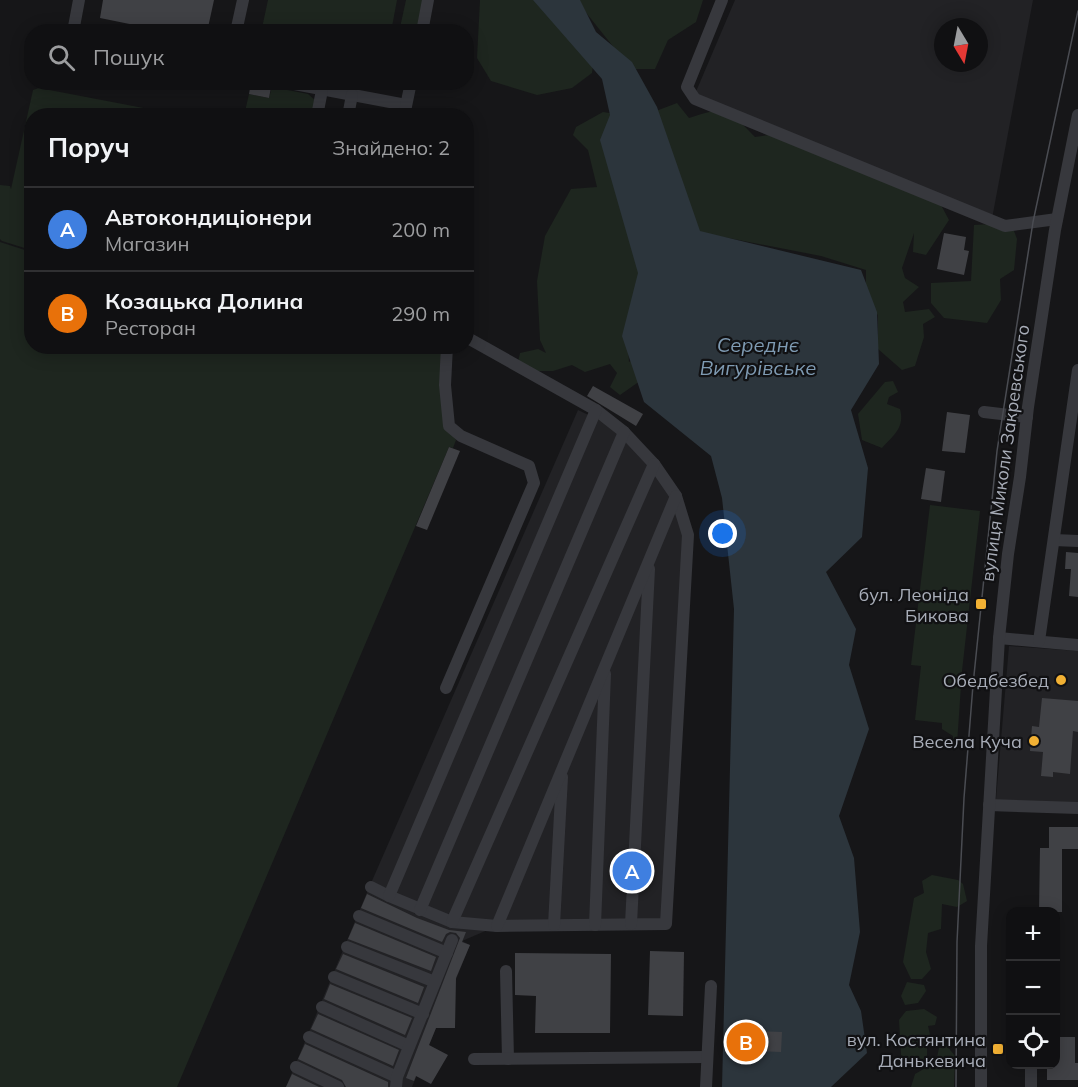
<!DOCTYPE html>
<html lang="uk">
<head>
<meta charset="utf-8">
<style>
	body { margin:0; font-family:Mulish,sans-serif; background:#1e1e20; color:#f1f3f6 }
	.controls { position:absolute; right:18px; bottom:18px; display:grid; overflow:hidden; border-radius:12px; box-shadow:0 3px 15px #0003 }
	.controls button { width:54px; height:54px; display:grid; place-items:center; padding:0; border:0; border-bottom:2px solid #303032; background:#101012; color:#f1f3f6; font:30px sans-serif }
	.compass { position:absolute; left:934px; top:18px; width:54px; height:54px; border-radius:50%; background:#101012; box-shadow:0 3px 15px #0003; rotate:170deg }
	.you { position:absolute; left:723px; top:534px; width:21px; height:21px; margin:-15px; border:4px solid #fff; border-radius:50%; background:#1a73e8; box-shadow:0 0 0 9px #1a73e833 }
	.badge { display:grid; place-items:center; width:39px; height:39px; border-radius:50%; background:#1a73e8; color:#fff; font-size:20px; font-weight:700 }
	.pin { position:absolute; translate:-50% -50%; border:3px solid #fff; box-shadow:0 2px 6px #0006 }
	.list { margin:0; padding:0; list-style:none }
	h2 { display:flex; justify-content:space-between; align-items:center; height:78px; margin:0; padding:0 24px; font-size:26px }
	h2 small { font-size:20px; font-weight:400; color:#9c9d9f }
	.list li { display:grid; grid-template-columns:39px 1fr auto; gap:18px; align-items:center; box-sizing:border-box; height:84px; padding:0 24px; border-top:2px solid #303032 }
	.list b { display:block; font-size:22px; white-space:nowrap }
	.list p { margin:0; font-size:20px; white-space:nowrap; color:#9c9d9f }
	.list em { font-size:20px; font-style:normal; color:#9c9d9f }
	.icon { flex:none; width:33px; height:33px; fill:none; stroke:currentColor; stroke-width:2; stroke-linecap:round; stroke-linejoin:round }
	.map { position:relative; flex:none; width:1078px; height:1087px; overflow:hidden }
	.search { position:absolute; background:#101012; box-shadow:0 3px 15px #0003; left:24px; top:24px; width:450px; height:66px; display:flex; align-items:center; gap:15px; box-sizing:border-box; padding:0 21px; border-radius:24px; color:#9c9d9f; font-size:22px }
	.panel { position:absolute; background:#101012; box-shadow:0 3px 15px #0003; left:24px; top:108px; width:450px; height:246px; border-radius:24px }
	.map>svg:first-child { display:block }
	.built { fill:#222225; fill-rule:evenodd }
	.green { fill:#1e261f }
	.water { fill:#2c353c }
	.building { fill:#404145 }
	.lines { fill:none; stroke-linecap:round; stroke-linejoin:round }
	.minor { stroke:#37383d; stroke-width:12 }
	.tram { stroke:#4a4c52; stroke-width:1.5 }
	.poi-dot { fill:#f2b134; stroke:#111113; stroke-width:2 }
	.labels { text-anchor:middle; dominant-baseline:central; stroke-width:4.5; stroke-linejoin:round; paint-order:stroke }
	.street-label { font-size:18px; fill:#a8adb8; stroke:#111113 }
	.poi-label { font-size:18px; fill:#a8adb8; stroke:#111113; text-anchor:end }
	.water-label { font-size:20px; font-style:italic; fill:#7f9bb3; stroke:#111113 }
</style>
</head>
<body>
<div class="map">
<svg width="1078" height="1087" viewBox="0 0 1078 1087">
	<rect width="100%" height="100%" fill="#161618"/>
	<g class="built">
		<path d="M735,0h298l-42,224 -299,-123zM943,27h36v36h-36z"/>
		<path d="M578,410l46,22 30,32 34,71 -22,389 -169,2 -35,15 8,4 -58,142h-126l82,-197z"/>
		<path d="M1009,646l69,5v162l-83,-2z"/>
	</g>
	<g class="green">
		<path d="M268,0h129l-6,32h-112l-17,-4z"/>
		<path d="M406,0h18l-6,31 -19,1z"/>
		<path d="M480,0h60l53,65 -1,8 -20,15 -35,7 -46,-14 -14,-23z"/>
		<path d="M576,0h127l-7,22 -28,18 -13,29h-24z"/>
		<path d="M272,87l36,7 7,6 -2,15 -69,1 5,-22 20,4z"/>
		<path d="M39,88l141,27 -148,1 -1,115 -5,4 5,5v10l-29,-9 -2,-2v-54l10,1 1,3 22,-99z"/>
		<path d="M677,103l12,15c38,-13 39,-9 66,19l21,-3 165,71 8,15 -23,35 -13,-3 1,-19 -12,35 3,10 14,9 -16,15 2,10 24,-3 6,8 -12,7 1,13 -9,29 -13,4 -24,-21v-34l-12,-11v-34l-45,-14 -123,-24 -42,-121z"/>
		<path d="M603,112l13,2 32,117 -20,114 1,17 14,-8 7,20 -30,21 -10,-8 7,-14 -7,-9 -25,8 -13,-7 -19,6h-22l-13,-9 2,-9 18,-4 8,4 -6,-13 -3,-59 8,-45 26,-47 26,-2 -9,-37 -15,-15 3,-8z"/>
		<path d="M993,224l21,7 3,8 -3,31 -14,9 1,21 -14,23 -43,-5 -13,-15v-20l40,-2 3,-56z"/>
		<path d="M0,242l31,10 1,94 409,1 3,75 12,18 -3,8 -4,-1 -272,640h-177z"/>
		<path d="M893,381l5,11 -9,5 -2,7 13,5c5,18 -6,26 -18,39l-20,-8 -4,-26 27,-32z"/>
		<path d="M930,505l50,6 -18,160 -5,73h-4v-8l-11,-7v-6l-27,-3 6,-54 -10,-1z"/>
		<path d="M932,875l26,5 5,4 4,17 -10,6 -15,-3 -1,25 -13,4 -2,19 5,17 -9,10h-11l-8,-17 11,-64 10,-5 -2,-12z"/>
		<path d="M907,982l17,3 2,6 -8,12 -13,2 -4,-9z"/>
		<path d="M924,1009l13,8 -2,8 -7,1 4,17 -5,4v12l-16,5 -10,-9 -2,-35 7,-9z"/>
		<path d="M947,1046l8,10 -1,31h-43l4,-13 21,-12 3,-14z"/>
	</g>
	<path class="water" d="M533,0h47l16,32 36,30 25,45 43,124 161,39 16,42 2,52 -28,46 17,58 -6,69 -36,35 30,57 -7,36 20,64 -30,87 15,42 6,74 -11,53 12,26 6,42 -36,34h-109l12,-478 -12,-111 -11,-42 -67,-54 -22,-66 16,-63 -38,-133 10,-25 -8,-36z"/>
	<g class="building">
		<path d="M103,0h111l-7,32h-38l-69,-14z"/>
		<path d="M251,82h21l-3,16 -20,-4z"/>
		<path d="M944,233l22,4 -2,13 5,1 -5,24 -27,-6z"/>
		<path d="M593,386l50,28 -7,12 -49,-30z"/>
		<path d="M947,412l23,3 -5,38 -23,-2z"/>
		<path d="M449,447l11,4 -33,79 -11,-4z"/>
		<path d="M926,468l19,3 -4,31 -20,-3z"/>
		<path d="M1066,552l12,1v44l-9,-1 2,-27h-6z"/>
		<path d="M1042,698l36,3v31l-5,-1 -3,43 -17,-2v5l-12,-1 2,-24 -13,-1 2,-25 7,1z"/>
		<path d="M1049,827h29v22h-16v63h-23l1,-64h9z"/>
		<path d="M367,894l50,24 32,12 17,2 -4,10 8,3 -14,33 -1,50h-19l-7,17 19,10 -17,29 -15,-8 -2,5 -8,-3 54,-140 -4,-5 -6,-1 -4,2 -4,8 -81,-34z"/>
		<path d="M355,923l81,34 -5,14 -83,-32z"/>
		<path d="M650,951l34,1 -1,64 -35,-1z"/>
		<path d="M515,953l96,1 -1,79h-75l1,-37 -21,-1z"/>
		<path d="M343,954l81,33 -6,16 -82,-34z"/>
		<path d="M330,984l82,34 -7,17 -81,-36z"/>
		<path d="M318,1014l81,36 -6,16 -82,-37z"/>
		<path d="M735,1026h22v5l25,1 -1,20 -25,-1v6h-21z"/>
		<path d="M1056,1037h19v26h3v17h-31v-15h9z"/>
		<path d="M305,1044l83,38v5h-42l-4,-7 -44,-21z"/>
		<path d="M292,1074l27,13h-33z"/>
	</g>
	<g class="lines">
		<g class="minor">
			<path d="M722,0l-35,87 8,12 310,127 52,-7"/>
			<path d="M73,32l6,-32"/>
			<path d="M236,32l7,-32"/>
			<path d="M422,32l6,-32"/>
			<path d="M284,82l122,23"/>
			<path d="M317,116l5,-26"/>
			<path d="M348,116l4,-21"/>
			<path d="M404,116l7,-34"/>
			<path d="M984,412l43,5"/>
			<path d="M1054,540l24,1"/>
			<path d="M999,638l79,7"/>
			<path d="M1039,641l39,-271"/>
			<path d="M446,688l88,-205 -5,-17 -68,-30 -12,-10 -4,-41 2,-39"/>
			<path d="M989,805l89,3"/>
			<path d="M371,887l18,9 63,26 45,4 169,-2 22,-389 -12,-39 -22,-32 -30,-32 -28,-22 -130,-73"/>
			<path d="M389,896l207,-486"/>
			<path d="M420,910l204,-478"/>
			<path d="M359,916l88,37"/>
			<path d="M452,922l202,-458"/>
			<path d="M631,924l18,-355"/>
			<path d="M554,925l8,-148"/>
			<path d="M595,925l10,-251"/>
			<path d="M497,926l179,-430"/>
			<path d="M347,947l88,35"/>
			<path d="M506,971l2,88"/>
			<path d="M334,977l89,37"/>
			<path d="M322,1007l87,39"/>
			<path d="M309,1037l88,40"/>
			<path d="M474,1059l233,-2"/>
			<path d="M296,1067l42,20"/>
			<path d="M396,1087l1,-10 55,-137"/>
			<path d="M706,1087l5,-101"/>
			<path d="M981,1087v-141l18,-308 9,-84 12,-77 8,-70 27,-177 23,-115"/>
			<path d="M1031,1087v-23"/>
		</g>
		<path class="tram" d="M956,1087l1,-145 7,-144 9,-113 24,-234 36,-229 45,-211"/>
	</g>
	<g class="poi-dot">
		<rect x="975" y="598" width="12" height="12" rx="3"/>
		<circle cx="1061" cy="680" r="6"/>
		<circle cx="1034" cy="741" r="6"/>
		<rect x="992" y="1043" width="12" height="12" rx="3"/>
	</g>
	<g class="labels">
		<g class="street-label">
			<text transform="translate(1005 453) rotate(-82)">вулиця Миколи Закревського</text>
		</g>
		<g class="poi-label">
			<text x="969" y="594">бул. Леоніда<tspan x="969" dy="21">Бикова</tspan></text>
			<text x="1049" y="680">Обедбезбед</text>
			<text x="1022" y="741">Весела Куча</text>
			<text x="986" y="1039">вул. Костянтина<tspan x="986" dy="21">Данькевича</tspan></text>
		</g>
		<g class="water-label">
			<text x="758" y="344">Середнє<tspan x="758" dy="23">Вигурівське</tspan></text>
		</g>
	</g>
</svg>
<div class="controls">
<button>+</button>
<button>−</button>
<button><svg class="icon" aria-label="locate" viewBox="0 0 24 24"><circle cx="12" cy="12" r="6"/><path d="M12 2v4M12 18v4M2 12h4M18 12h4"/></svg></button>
</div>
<svg class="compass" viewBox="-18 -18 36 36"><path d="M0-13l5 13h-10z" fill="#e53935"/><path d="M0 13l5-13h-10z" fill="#9c9d9f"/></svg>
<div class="you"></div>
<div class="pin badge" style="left:632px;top:871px;background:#3f7fe0">A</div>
<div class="pin badge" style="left:746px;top:1042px;background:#e8710a">B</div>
<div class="search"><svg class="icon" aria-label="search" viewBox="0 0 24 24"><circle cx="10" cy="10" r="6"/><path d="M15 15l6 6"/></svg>Пошук</div>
<section class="panel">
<h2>Поруч<small>Знайдено: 2</small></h2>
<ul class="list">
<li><span class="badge" style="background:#3f7fe0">A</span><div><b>Автокондиціонери</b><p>Магазин</p></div><em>200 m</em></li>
<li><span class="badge" style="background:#e8710a">B</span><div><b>Козацька Долина</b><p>Ресторан</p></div><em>290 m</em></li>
</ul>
</section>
</div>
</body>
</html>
